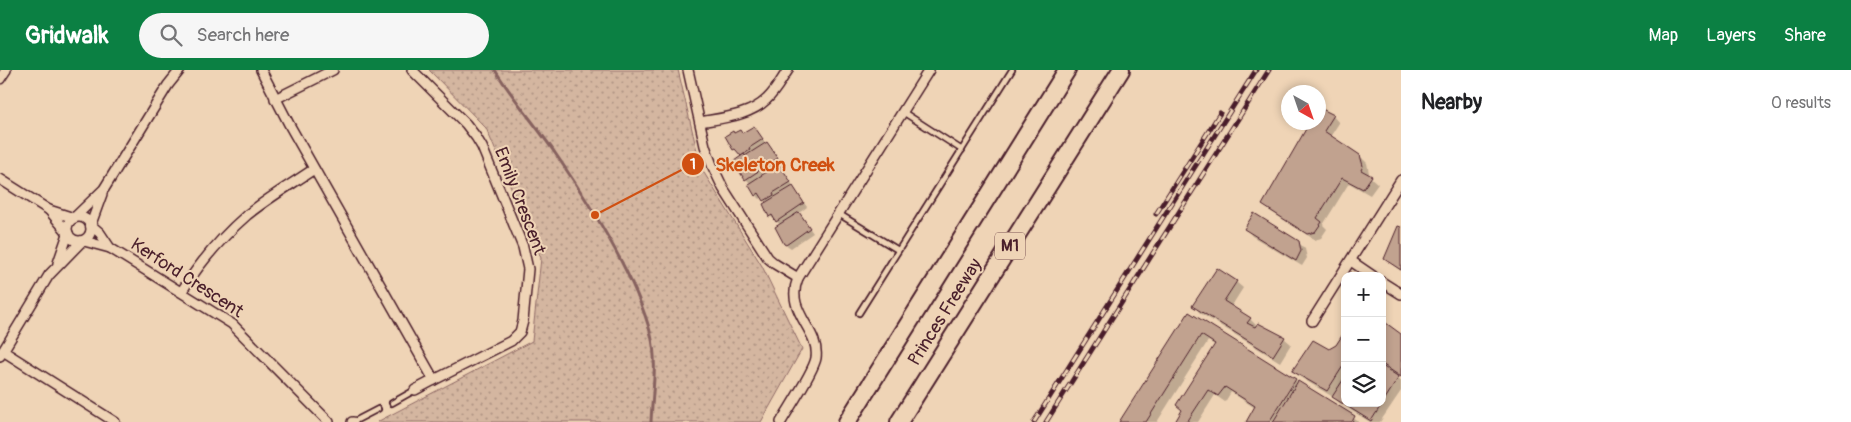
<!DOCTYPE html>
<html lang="en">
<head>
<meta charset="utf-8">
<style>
	body { margin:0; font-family:Pangolin,sans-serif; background:#f6f6f6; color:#202124 }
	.controls { position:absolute; right:15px; bottom:15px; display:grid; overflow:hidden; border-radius:10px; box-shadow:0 2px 8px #0003 }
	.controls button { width:45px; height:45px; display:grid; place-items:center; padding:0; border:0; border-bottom:1px solid #e0e0e0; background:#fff; color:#202124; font:25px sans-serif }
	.compass { position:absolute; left:1281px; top:15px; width:45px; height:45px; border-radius:50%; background:#fff; box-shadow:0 2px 8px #0003; rotate:140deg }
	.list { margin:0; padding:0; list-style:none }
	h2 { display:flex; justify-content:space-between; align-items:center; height:65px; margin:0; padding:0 20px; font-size:21px }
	h2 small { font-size:16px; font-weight:400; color:#757577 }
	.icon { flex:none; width:28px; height:28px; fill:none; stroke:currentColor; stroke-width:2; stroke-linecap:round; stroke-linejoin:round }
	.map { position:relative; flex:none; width:1401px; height:352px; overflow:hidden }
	header { display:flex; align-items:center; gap:30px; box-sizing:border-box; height:70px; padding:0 25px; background:#0b8043; color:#fff }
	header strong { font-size:24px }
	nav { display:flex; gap:28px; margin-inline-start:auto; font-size:18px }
	.search { width:350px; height:45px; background:#f6f6f6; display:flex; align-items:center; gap:12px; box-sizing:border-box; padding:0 18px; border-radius:28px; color:#757577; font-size:19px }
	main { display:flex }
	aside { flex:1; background:#fff }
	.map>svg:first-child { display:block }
	.park { fill:url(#park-dots); stroke:#8f6a66 }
	.shadow { fill:#0003 }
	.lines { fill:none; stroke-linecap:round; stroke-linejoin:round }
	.stream { stroke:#87625f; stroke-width:3 }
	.building { fill:#c1a28f; stroke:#4a1f2b }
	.service-casing { stroke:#4a1f2b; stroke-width:8 }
	.minor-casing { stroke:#4a1f2b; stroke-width:12 }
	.motorway-casing { stroke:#4a1f2b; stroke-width:20 }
	.service { stroke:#efd4b6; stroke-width:4.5 }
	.minor { stroke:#efd4b6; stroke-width:9 }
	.motorway { stroke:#efd4b6; stroke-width:16 }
	.rail-casing { stroke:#4a1f2b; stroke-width:5 }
	.rail { stroke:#efd4b6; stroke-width:3; stroke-dasharray:9; stroke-linecap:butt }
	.labels { text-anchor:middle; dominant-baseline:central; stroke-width:4; stroke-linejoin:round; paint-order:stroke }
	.shield { fill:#efd4b6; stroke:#7c5555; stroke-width:1 }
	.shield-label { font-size:16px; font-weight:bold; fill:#4a1f2b }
	.street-label { font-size:18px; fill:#4a1f2b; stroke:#efd4b6 }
	.leader { fill:none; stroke:#d05011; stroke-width:2 }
	.callout-dot { fill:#d05011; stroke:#efd4b6; stroke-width:2 }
	.mark-label { font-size:15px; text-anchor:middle; font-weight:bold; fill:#fff }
	.callout-label { font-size:19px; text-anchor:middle; font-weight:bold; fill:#d05011; stroke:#efd4b6; stroke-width:4; stroke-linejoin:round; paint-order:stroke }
</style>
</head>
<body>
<header>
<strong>Gridwalk</strong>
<div class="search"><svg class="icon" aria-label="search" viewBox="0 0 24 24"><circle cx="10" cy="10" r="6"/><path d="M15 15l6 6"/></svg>Search here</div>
<nav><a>Map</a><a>Layers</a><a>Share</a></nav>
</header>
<main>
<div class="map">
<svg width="1401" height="352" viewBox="0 0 1401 352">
	<defs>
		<pattern id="park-dots" width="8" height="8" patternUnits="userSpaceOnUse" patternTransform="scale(1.25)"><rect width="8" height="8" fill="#d4b6a0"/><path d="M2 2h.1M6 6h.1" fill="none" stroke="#ae9383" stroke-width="1.8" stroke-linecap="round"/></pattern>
	</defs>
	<rect width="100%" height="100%" fill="#efd4b6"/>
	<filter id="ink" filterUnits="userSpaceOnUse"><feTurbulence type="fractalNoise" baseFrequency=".02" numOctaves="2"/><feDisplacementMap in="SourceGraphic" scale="10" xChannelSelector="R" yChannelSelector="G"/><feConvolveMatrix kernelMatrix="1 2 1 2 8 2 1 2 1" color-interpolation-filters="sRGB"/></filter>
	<g filter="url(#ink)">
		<path class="park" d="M429,0h249l23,98 61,98 40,83 -41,73h-384l155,-81 9,-83 -55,-130z"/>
		<g class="shadow">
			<path d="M1333,46l6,7 -9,14 30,19 7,7 2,10 -1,2 10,9 -8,11 -21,-12 -26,42 4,4 -6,9 -6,2 -45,-29 -7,-7 55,-82z"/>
			<path d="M754,57l12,17 5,4 10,15 -3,2 5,5 11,17h-1l14,20 -8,6 14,20 -22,15 -6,-4 -4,-19 -11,-9 -6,-12 4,-1 -5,-6 -3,2 -4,-4 -6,-12 -4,-4 -3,-23 -9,-7 1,-14 7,-1z"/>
			<path d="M1246,159l52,13 7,7 2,9 -5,8 -50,-30z"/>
			<path d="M1401,159v42l-16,-12z"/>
			<path d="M1217,200l19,12 7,6 -12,19 19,12 7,7 27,12 7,6 -11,18 -80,-49 -6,-7z"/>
			<path d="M1382,241l4,4 -4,5z"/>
			<path d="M1189,244l106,66 64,42h-112l8,-14 -24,-16 -6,10 -10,-7 -17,27h-21l39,-76 -8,-5 -51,81h-37z"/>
			<path d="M1382,261l19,4v42l-5,-2 5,6v10l-21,31h-10l-30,-19 -7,-6 -33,-20 -6,-6 42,-25 9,-12v69h37z"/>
		</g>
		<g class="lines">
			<path class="stream" d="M495,0c18,29 41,55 60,83 35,51 81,123 96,182 7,28 1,59 0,87"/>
		</g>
		<g class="building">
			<path d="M1318,37l16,8 -10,16 36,24 3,11 -2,4 11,6 -9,13 -21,-11 -25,40 5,4 -7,10 -8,2 -45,-29 48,-83h8z"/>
			<path d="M754,56l9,13 -14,9 1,2 -9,6 -6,-7 -2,1 -8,-14 8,-5 1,2 6,-3 2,3z"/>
			<path d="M767,72l11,16 -33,22 -8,-12 1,-1 -4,-6 10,-7 1,2z"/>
			<path d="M779,94l12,18 -18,11 1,2 -10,6 -5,-8 -4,3 -7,-12z"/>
			<path d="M793,116l11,17 -28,19 -4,-7 -3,2 -6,-13z"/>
			<path d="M799,142l11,16 -24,17 -2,-1 -9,-17z"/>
			<path d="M1254,143l45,28 2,10 -5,10 -52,-32z"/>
			<path d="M1398,156l3,1v43l-17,-11z"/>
			<path d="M1217,198l20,13 -13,20 27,17 -4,5 8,4 3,-4 27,14 -12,19 -81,-50z"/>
			<path d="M1189,242l107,67 -27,43h-23l9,-16 -30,-19 -7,9 -10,-6 -21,32h-12l7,-12 -6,-5 39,-61 -14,-9 -55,87h-27z"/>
			<path d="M1386,253l15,11v43l-19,-13v-35z"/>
			<path d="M1345,261v32l-18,28 -35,-20 21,-31 16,9 7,-4z"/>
			<path d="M1382,296l17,11 -28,44 -39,-24 13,-20v26h37z"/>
			<path d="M1298,311l57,35 -3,6h-79z"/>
		</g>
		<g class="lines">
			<defs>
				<g id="service">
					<path d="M903,42l59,38"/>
					<path d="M839,144l59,36"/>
					<path d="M859,243l153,-243"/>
					<path d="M392,333l23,-13"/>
					<path d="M353,352l25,-13"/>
				</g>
				<g id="minor">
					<path d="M261,0l29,56 144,254 77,-39 9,-9 3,-11 5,-52 -5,-22 -41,-100 -6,-10 -10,-13 -54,-54"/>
					<path d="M688,0l17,76 7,19 11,23 45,70 7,6 23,14"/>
					<path d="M0,9l6,-9"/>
					<path d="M275,29l58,-29"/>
					<path d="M700,52c22,-4 50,-6 67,-23 9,-8 14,-19 21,-29"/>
					<path d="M0,109l49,31 25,8"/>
					<path d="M49,140l19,23"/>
					<circle cx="79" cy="159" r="12"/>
					<path d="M75,147l29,-28 64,-104 12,-15"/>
					<path d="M91,154l11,-30"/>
					<path d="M92,156l8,7 10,15"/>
					<path d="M84,171l26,7 122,76 97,98"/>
					<path d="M1351,191l22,15"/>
					<path d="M58,193l10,-29"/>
					<path d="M1382,212l19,12"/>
					<path d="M182,221c17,-27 41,-55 65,-76 21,-17 45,-31 67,-46"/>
					<path d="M1312,251l89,-141"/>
					<path d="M3,281l112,71"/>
					<path d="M0,286l49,-81 33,-34"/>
					<path d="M415,320l19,-10"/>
					<path d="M352,352h1"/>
					<path d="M781,352c8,-14 33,-51 35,-64 4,-29 -32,-46 -18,-80l131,-208"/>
				</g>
				<g id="motorway">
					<path d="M847,352l220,-352"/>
					<path d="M899,352l222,-352"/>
				</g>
			</defs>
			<use href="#service" class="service-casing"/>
			<use href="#minor" class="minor-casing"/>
			<use href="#motorway" class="motorway-casing"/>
			<use href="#service" class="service"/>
			<use href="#minor" class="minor"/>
			<use href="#motorway" class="motorway"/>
			<defs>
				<g id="rail">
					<path d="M1156,144l64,-101"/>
					<path d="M1034,352l222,-352"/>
					<path d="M1046,352l223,-352"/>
				</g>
			</defs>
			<use href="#rail" class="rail-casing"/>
			<use href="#rail" class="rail"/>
		</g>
	</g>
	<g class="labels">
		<rect class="shield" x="995" y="162.5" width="30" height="27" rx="4"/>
		<g class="shield-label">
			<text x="1010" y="176">M1</text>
		</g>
		<g class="street-label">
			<text transform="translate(520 131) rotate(69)">Emily Crescent</text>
			<text transform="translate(187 208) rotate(33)">Kerford Crescent</text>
			<text transform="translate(945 242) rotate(-58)">Princes Freeway</text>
		</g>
	</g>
	<path class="leader" d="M595 145L693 94"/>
	<g class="callout-dot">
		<circle cx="595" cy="145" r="5"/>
		<circle cx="693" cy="94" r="12"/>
	</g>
	<g class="mark-label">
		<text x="693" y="99">1</text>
	</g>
	<g class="callout-label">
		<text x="775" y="101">Skeleton Creek</text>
	</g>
</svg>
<div class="controls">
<button>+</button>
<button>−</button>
<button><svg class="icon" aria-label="layers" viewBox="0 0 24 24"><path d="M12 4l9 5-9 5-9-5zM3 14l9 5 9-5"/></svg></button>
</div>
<svg class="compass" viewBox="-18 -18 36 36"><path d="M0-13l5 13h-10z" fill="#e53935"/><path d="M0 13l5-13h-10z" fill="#757577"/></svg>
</div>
<aside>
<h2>Nearby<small>0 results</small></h2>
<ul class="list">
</ul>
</aside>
</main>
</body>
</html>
